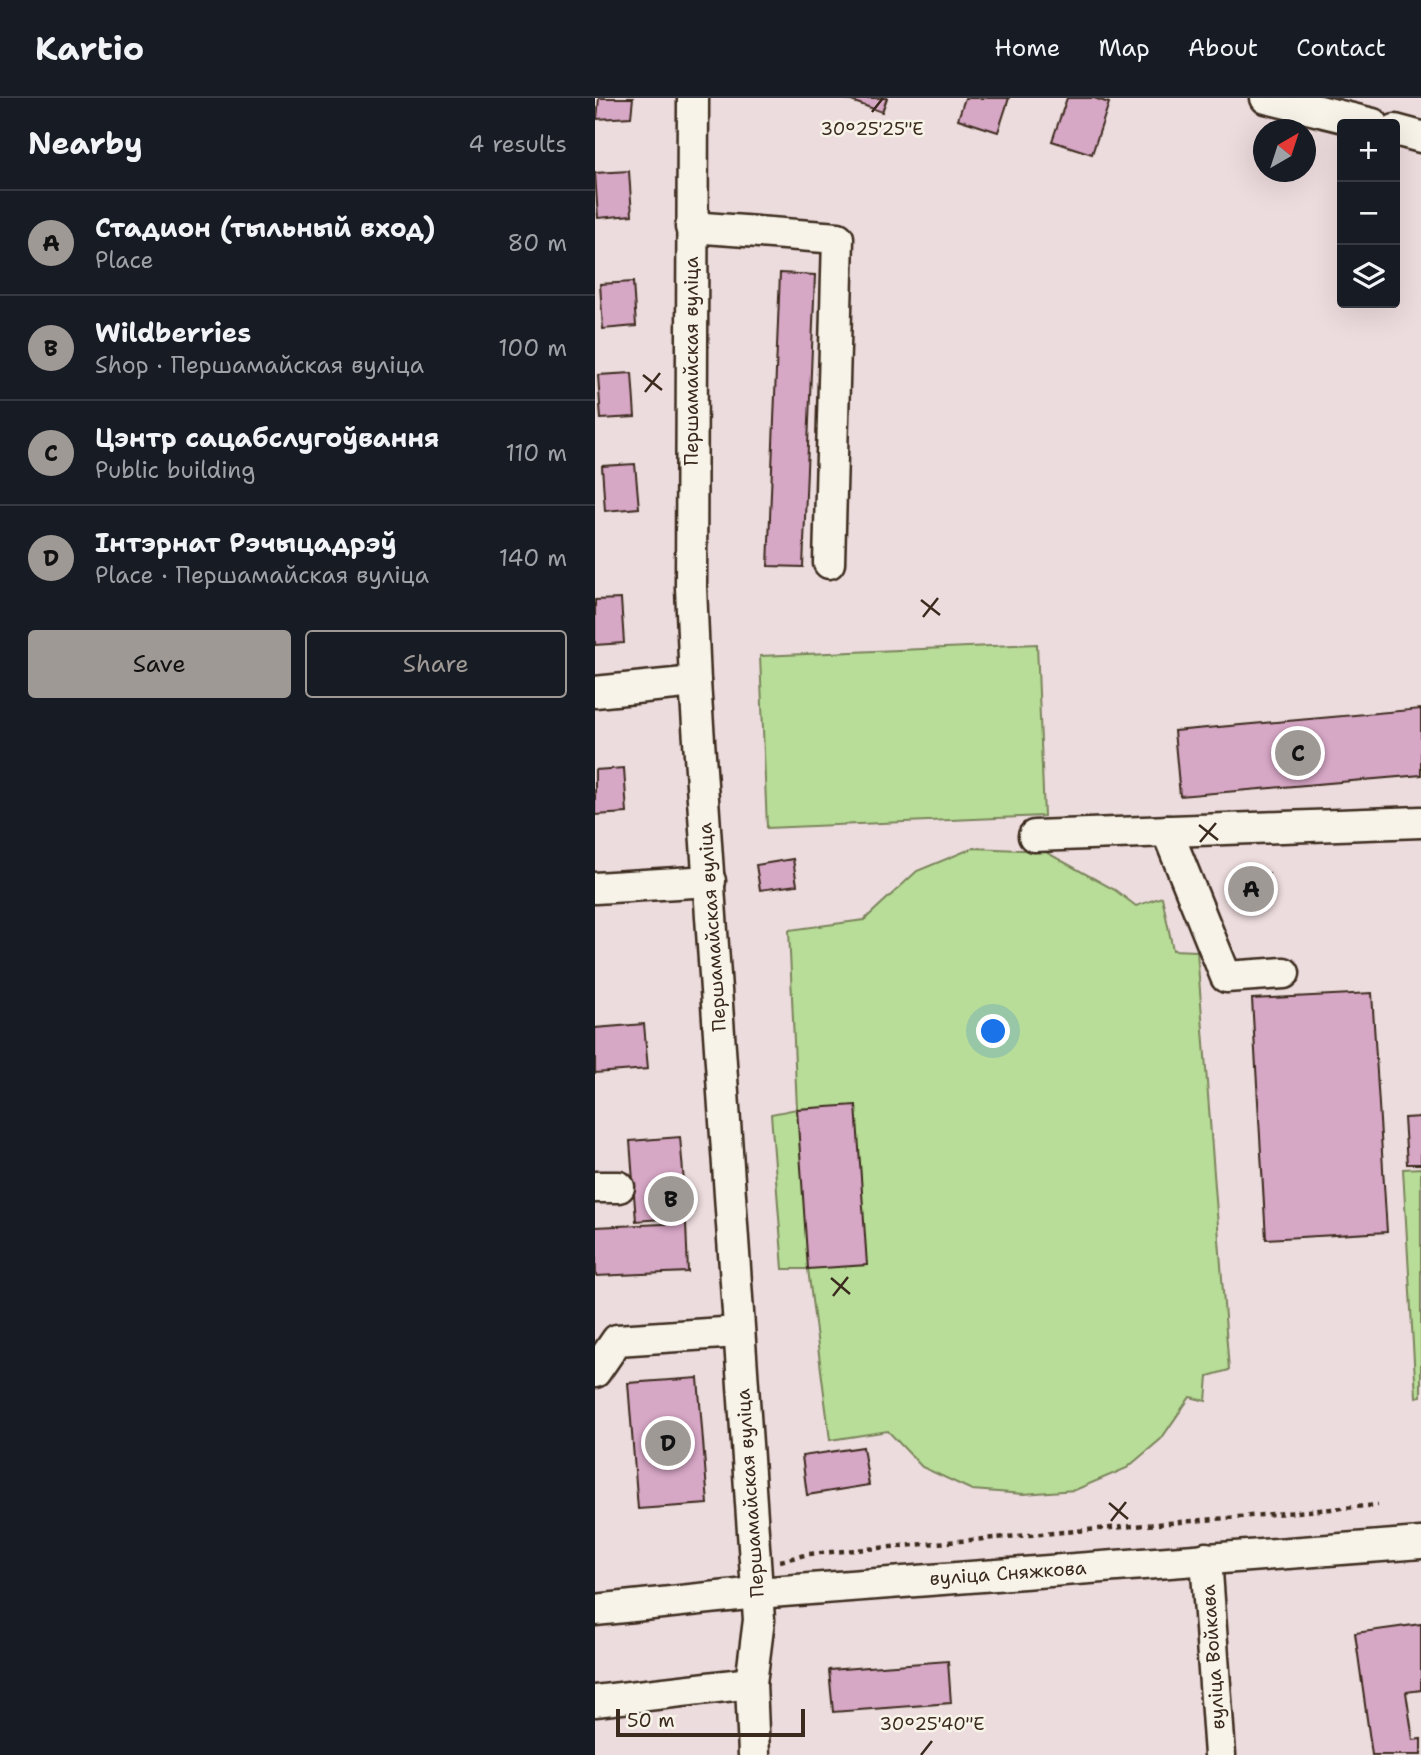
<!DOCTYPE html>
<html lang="en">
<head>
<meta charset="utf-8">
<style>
	body { margin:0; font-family:"Shantell Sans",sans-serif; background:#242831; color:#f1f3f6 }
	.controls { position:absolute; right:21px; top:21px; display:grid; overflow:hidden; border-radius:7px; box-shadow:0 7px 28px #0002 }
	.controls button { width:63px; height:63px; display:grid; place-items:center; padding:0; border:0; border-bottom:2px solid #363941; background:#171b24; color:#f1f3f6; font:35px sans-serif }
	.compass { position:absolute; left:658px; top:21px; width:63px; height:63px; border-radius:50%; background:#171b24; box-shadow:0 7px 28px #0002; rotate:39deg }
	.scale { position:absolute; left:21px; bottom:18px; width:189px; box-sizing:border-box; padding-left:7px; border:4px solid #3b2a1e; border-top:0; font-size:19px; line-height:24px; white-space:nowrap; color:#3b2a1e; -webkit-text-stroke:5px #f7f3e8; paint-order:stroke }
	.you { position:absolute; left:399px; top:934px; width:24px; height:24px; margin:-18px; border:5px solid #fff; border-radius:50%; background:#1a73e8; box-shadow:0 0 0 10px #1a73e833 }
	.badge { display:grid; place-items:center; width:46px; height:46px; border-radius:50%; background:#9f9995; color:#111; font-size:23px; font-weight:700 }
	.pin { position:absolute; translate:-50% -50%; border:4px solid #fff; box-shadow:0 2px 7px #0006 }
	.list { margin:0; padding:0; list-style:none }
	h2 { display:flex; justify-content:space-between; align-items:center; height:91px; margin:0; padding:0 28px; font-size:30px }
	h2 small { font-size:23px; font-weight:400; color:#9ea1a6 }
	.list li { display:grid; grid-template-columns:46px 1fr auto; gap:21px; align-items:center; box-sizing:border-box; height:105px; padding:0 28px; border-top:2px solid #363941 }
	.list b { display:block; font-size:26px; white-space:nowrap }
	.list p { margin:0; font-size:23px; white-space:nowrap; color:#9ea1a6 }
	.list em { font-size:23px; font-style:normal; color:#9ea1a6 }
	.actions { display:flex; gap:14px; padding:21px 28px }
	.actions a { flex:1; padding:16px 0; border:2px solid #9f9995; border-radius:7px; text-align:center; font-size:24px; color:#9f9995 }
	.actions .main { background:#9f9995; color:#111 }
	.icon { flex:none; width:38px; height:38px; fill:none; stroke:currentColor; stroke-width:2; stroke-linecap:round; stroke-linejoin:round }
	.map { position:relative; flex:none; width:826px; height:1657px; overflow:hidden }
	header { display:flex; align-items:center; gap:42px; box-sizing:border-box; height:98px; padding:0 35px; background:#171b24; border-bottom:2px solid #363941 }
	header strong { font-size:33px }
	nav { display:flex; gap:38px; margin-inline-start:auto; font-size:24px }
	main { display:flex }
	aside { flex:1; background:#171b24 }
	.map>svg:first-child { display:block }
	.green { fill:#b8dd98; stroke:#7a845b; stroke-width:2 }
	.building { fill:#d7a7c6; stroke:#3b2a1e; stroke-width:2 }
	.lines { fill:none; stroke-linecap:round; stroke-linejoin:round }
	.minor-casing { stroke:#3b2a1e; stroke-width:35 }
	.path { stroke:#3b2a1e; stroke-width:4.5; stroke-dasharray:5 5; stroke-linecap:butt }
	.minor { stroke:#f7f3e8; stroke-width:30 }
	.ticks { fill:none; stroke:#3b2a1e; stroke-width:2.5 }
	.labels { text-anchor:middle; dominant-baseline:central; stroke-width:5; stroke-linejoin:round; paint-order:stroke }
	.street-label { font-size:19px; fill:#3b2a1e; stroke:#f7f3e8 }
	.ticks-label { font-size:18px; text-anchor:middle; fill:#3b2a1e; stroke:#f7f3e8; stroke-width:5; stroke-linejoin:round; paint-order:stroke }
</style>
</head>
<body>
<header>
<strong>Kartio</strong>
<nav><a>Home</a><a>Map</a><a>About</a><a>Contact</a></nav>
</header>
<main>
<aside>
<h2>Nearby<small>4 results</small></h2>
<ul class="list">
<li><span class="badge">A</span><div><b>Стадион (тыльный вход)</b><p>Place</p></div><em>80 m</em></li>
<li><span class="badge">B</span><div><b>Wildberries</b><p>Shop · Першамайская вуліца</p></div><em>100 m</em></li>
<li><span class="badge">C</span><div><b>Цэнтр сацабслугоўвання</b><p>Public building</p></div><em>110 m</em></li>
<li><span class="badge">D</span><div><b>Інтэрнат Рэчыцадрэў</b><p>Place · Першамайская вуліца</p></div><em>140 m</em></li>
</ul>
<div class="actions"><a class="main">Save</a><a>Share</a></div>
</aside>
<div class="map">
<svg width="826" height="1657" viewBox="0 0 826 1657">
	<rect width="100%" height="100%" fill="#eddcde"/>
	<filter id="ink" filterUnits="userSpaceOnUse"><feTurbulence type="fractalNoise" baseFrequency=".0143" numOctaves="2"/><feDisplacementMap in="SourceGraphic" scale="14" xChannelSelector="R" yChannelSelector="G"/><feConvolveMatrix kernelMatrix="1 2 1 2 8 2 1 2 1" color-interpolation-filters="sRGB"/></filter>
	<g filter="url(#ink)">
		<g class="green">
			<path d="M442,546l7,172 -277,12 -7,-172z"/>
			<path d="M378,750l71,3 71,39 21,16 26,-9 11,53 24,1 32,419 -21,6 -2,25 -16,-4 -29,42 -34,29 -52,22 -51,4 -52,-4 -50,-23 -34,-36 -58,9 -22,-171h-25l-12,-155 26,-5 -8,-179 75,-10 53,-49z"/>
			<path d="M826,1070v228l-5,1 -13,-228z"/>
		</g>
		<g class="building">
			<path d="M4,0h34l-2,19 -34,2z"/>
			<path d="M248,0h44l-5,14z"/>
			<path d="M370,0h44l-11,34 -40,-13z"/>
			<path d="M472,0h27l15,5 -17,51 -40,-13z"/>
			<path d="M34,73l3,44 -34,3 -3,-45z"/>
			<path d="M185,175l35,2 -12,292 -35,-1z"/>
			<path d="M38,184l3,44 -33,3 -3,-45z"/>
			<path d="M37,275l3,44 -34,2 -3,-44z"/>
			<path d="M40,366l4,44 -34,3 -3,-45z"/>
			<path d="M26,501l3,44 -29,2v-45z"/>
			<path d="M826,611v66l-241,21 -6,-65z"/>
			<path d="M29,670l3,45 -32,2v-45z"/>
			<path d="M198,761l4,26 -37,5 -4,-25z"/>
			<path d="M639,775l35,1v32l-35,-1z"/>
			<path d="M777,895l15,239 -121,7 -14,-240z"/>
			<path d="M49,926l4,45 -53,4v-45z"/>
			<path d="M261,1007l11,160 -59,4 -11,-160z"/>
			<path d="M826,1019v47h-14l-3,-46z"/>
			<path d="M85,1039l7,80 -51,4 -6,-80z"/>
			<path d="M91,1125l2,49 -92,4 -1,-49z"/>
			<path d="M103,1280l10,126 -70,5 -10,-126z"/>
			<path d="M268,1349l6,38 -62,10 -5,-39z"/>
			<path d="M826,1526v66l-15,2 7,48 8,-1v16h-49l-17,-122z"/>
			<path d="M353,1563l3,42 -118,9 -4,-42z"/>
		</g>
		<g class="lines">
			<defs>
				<g id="minor">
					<path d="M98,0l-2,489 4,95 64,938 -8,63 3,72"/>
					<path d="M671,0l107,26"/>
					<path d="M800,32l26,7"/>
					<path d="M96,129l147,11 -9,325"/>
					<path d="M0,594l100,-10"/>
					<path d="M572,733l59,146 58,-4"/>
					<path d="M439,738l387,-14"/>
					<path d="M0,790l115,-7"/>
					<path d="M0,1089h24"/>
					<path d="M0,1274l22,-32 121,-8"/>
					<path d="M611,1460l14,197"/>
					<path d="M0,1512l162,-17 664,-50"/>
					<path d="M0,1603l156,-18"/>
				</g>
			</defs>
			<use href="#minor" class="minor-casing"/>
			<path class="path" d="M185,1463l29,-7 569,-49"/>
			<use href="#minor" class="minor"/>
		</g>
	</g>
	<path class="ticks" d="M277,14l11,-14M48,277l19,15M50,294l15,-19M326,502l19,15M328,519l15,-19M604,727l19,15M605,744l16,-19M236,1180l19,16M238,1198l15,-19M514,1405l19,16M516,1423l15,-19M326,1657l11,-14"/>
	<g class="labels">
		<g class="street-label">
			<text transform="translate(96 263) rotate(-90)">Першамайская вуліца</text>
			<text transform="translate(117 829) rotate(-94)">Першамайская вуліца</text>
			<text transform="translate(155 1395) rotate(-94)">Першамайская вуліца</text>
			<text transform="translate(413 1475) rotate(-4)">вуліца Сняжкова</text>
			<text transform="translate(618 1559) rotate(-94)">вуліца Войкава</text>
		</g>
	</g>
	<g class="ticks-label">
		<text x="277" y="37">30°25'25"E</text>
		<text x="337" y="1632">30°25'40"E</text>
	</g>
</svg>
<div class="controls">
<button>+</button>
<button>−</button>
<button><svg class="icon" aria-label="layers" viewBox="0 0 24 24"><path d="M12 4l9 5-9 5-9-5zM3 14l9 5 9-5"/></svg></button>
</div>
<svg class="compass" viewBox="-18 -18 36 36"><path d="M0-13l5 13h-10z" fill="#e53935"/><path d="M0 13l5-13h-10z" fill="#9ea1a6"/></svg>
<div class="scale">50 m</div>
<div class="you"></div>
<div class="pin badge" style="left:656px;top:791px">A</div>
<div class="pin badge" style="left:76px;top:1101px">B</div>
<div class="pin badge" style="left:703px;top:655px">C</div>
<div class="pin badge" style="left:73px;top:1345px">D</div>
</div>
</main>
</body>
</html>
